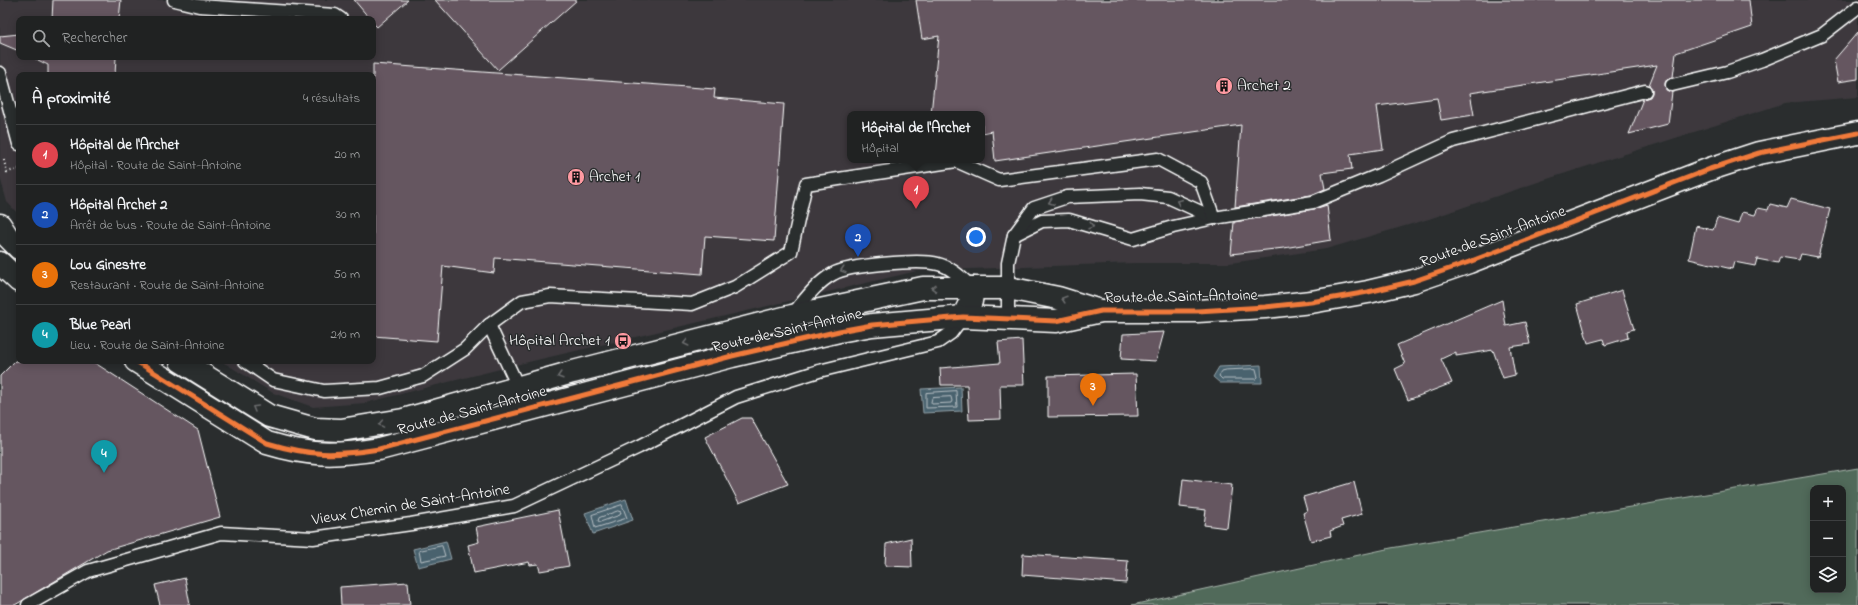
<!DOCTYPE html>
<html lang="fr">
<head>
<meta charset="utf-8">
<style>
	body { margin:0; font-family:"Indie Flower",sans-serif; background:#282a2a; color:#f1f3f6 }
	.controls { position:absolute; right:12px; bottom:12px; display:grid; overflow:hidden; border-radius:8px; box-shadow:0 2px 10px #0003 }
	.controls button { width:36px; height:36px; display:grid; place-items:center; padding:0; border:0; border-bottom:1px solid #3d3f40; background:#202222; color:#f1f3f6; font:20px sans-serif }
	.you { position:absolute; left:976px; top:237px; width:14px; height:14px; margin:-10px; border:3px solid #fff; border-radius:50%; background:#1a73e8; box-shadow:0 0 0 6px #1a73e833 }
	.badge { display:grid; place-items:center; width:26px; height:26px; border-radius:50%; background:#8c9099; color:#fff; font-size:13px; font-weight:700 }
	.pin { position:absolute; translate:-50% -33px; filter:drop-shadow(0 1px 2px #0008) }
	.pin::after { content:''; position:absolute; top:21px; width:14px; height:12px; background:inherit; clip-path:polygon(0 0,100% 0,50% 100%) }
	.popup { position:absolute; left:847px; top:111px; width:138px; height:52px; box-sizing:border-box; display:grid; place-content:center; border-radius:8px; background:#202222; filter:drop-shadow(0 1px 3px #0005); font-size:13px; white-space:nowrap; color:#a2a4a5 }
	.popup b { font-size:15px; color:#f1f3f6 }
	.popup::after { content:''; position:absolute; left:50%; top:100%; margin-left:-8px; border:8px solid transparent; border-top-color:#202222 }
	.list { margin:0; padding:0; list-style:none }
	h2 { display:flex; justify-content:space-between; align-items:center; height:52px; margin:0; padding:0 16px; font-size:17px }
	h2 small { font-size:13px; font-weight:400; color:#a2a4a5 }
	.list li { display:grid; grid-template-columns:26px 1fr auto; gap:12px; align-items:center; box-sizing:border-box; height:60px; padding:0 16px; border-top:1px solid #3d3f40 }
	.list b { display:block; font-size:15px; white-space:nowrap }
	.list p { margin:0; font-size:13px; white-space:nowrap; color:#a2a4a5 }
	.list em { font-size:13px; font-style:normal; color:#a2a4a5 }
	.icon { flex:none; width:22px; height:22px; fill:none; stroke:currentColor; stroke-width:2; stroke-linecap:round; stroke-linejoin:round }
	.map { position:relative; flex:none; width:1858px; height:605px; overflow:hidden }
	.search { position:absolute; background:#202222; box-shadow:0 2px 10px #0003; left:16px; top:16px; width:360px; height:44px; display:flex; align-items:center; gap:10px; box-sizing:border-box; padding:0 14px; border-radius:8px; color:#a2a4a5; font-size:15px }
	.panel { position:absolute; background:#202222; box-shadow:0 2px 10px #0003; left:16px; top:72px; width:360px; height:292px; border-radius:8px }
	.map>svg:first-child { display:block }
	.built { fill:#3c393d; fill-rule:evenodd }
	.green { fill:#516b5a; stroke:#a8b5ac; fill-rule:evenodd }
	.water { fill:#4a626e; stroke:#92a1a8 }
	.lines { fill:none; stroke-linecap:round; stroke-linejoin:round }
	.shore { stroke:#b7c0c5; stroke-width:1 }
	.building { fill:#655661; stroke:#fff }
	.lane-casing { stroke:#fff; stroke-width:15 }
	.street-casing { stroke:#fff; stroke-width:25 }
	.secondary-casing { stroke:#fff; stroke-width:25 }
	.path { stroke:#fff; stroke-width:2.5; stroke-dasharray:1 3; stroke-linecap:butt }
	.lane { stroke:#2a2d2e; stroke-width:12 }
	.street { stroke:#2a2d2e; stroke-width:22 }
	.secondary { stroke:#2a2d2e; stroke-width:22 }
	.cycleway-casing { stroke:#2a2d2e; stroke-width:8 }
	.cycleway { stroke:#f17a3a; stroke-width:5 }
	.oneway { stroke:#6a6c6d }
	.labels { text-anchor:middle; dominant-baseline:central; stroke-width:3; stroke-linejoin:round; paint-order:stroke }
	.poi-label { font-size:16px; fill:#fff; stroke:#2a2d2e; text-anchor:start }
	.street-label { font-size:16px; fill:#fff; stroke:#2a2d2e }
</style>
</head>
<body>
<div class="map">
<svg width="1858" height="605" viewBox="0 0 1858 605">
	<rect width="100%" height="100%" fill="#2a2d2e"/>
	<filter id="ink" filterUnits="userSpaceOnUse"><feTurbulence type="fractalNoise" baseFrequency=".025" numOctaves="2"/><feDisplacementMap in="SourceGraphic" scale="8" xChannelSelector="R" yChannelSelector="G"/><feConvolveMatrix kernelMatrix="1 2 1 2 8 2 1 2 1" color-interpolation-filters="sRGB"/></filter>
	<g filter="url(#ink)">
		<path class="built" d="M0,0h1858v97l-73,6 -244,78 -112,38 -103,30 -96,14h-95l-218,8 -393,92 -159,40 -52,4 -40,-14 -52,-32h152v-286h-354v140l-12,-13 -7,-25zM19,19h354v38h-354zM850,114h132v46h-132z"/>
		<path class="green" d="M1858,468v137h-726l259,-57zM1813,488h30v102h-30z"/>
		<g class="water">
			<path d="M1261,365l1,18h-42l-7,-6 6,-10z"/>
			<path d="M961,387l1,24 -39,2 -2,-24z"/>
			<path d="M626,499l7,21 -40,14 -8,-21z"/>
			<path d="M446,541l5,18 -33,8 -5,-18z"/>
		</g>
		<g class="lines">
			<g class="shore">
				<path d="M1256,369l2,8 -2,2h-34l-3,-3 3,-5 4,-1z"/>
				<path d="M956,391l1,16 -31,1v-15z"/>
				<path d="M951,397l1,4 -1,2 -19,1 -1,-2 1,-4z"/>
				<path d="M622,505l5,13 -32,10 -3,-13z"/>
				<path d="M618,511l3,1 -1,3 -20,7 -2,-1 1,-3z"/>
				<path d="M442,546l3,10 -24,5 -2,-10z"/>
			</g>
		</g>
		<g class="building">
			<path d="M53,0h68l-2,19h-67z"/>
			<path d="M354,0h54l-31,27 -4,-4v-4h-3z"/>
			<path d="M435,0h142l-79,70z"/>
			<path d="M916,0h833l3,27 -76,26 -3,24 -6,2 -2,4 1,7 6,2 -4,32 -39,10 14,-35 7,-2 2,-4v-4l-3,-4 8,-20 -187,28 4,22 -33,5 -4,-22 -60,8 6,43 -33,5 2,15 -30,4 3,16 -14,6 -76,12 6,-82 -246,36 -3,-30 -10,2v-19h-51l8,-78 -17,3z"/>
			<path d="M1858,32v47l-20,3 -4,-22z"/>
			<path d="M19,34v17l-19,-8v-7z"/>
			<path d="M32,57h84l-1,18h-67v-10z"/>
			<path d="M373,64l342,25 -1,9 70,6 -10,137 -69,-5 -3,38 -207,-16 -1,15 -51,-7 -6,75 -64,-5z"/>
			<path d="M1791,199l39,10 -12,48 -17,-3 -2,6 -19,-3 -2,6 -21,-4 -2,7 -21,-4 -2,7 -43,-10 7,-33 17,4 4,-12 21,6 4,-12 13,3 3,-7 10,2 2,-6 17,4z"/>
			<path d="M1327,205l4,35 -47,8 -53,6 3,-32 80,-13z"/>
			<path d="M1622,290l12,39 -7,2 1,7 -23,7 -2,-6 -15,4 -11,-39z"/>
			<path d="M1502,300l4,26 19,-4 5,22 -20,3 5,28 -12,3 -10,-28 -37,6v-4l-15,7 11,24 -44,17 -13,-31 10,-5 -8,-19z"/>
			<path d="M1164,332l-8,29 -35,-2 2,-25z"/>
			<path d="M1022,340l2,45h-24l1,34 -32,1 -2,-35h-26l-1,-17 60,-5 -2,-21z"/>
			<path d="M15,361h77l106,69 22,87 -113,33 -92,55h-15v-229z"/>
			<path d="M1136,374l2,42 -90,1v-41z"/>
			<path d="M742,418h9l37,66 -49,19 -34,-66z"/>
			<path d="M1183,479l49,6 -5,43 -23,-3 2,-15 -26,-3z"/>
			<path d="M1354,482l8,32 -21,6 2,6 -13,5 1,5 -20,5 -8,-28 4,-2 -4,-14z"/>
			<path d="M558,510l11,56 -29,5 -2,-7 -8,1 -1,-3 -55,11 -6,-28 11,-3 -3,-15z"/>
			<path d="M911,538l1,29 -27,-1 1,-22z"/>
			<path d="M1023,554l105,7 -2,22 -104,-8z"/>
			<path d="M185,578l5,27h-30l-5,-20z"/>
			<path d="M408,582l2,23h-69l-1,-18z"/>
		</g>
		<g class="lines">
			<defs>
				<g id="lane">
					<path d="M174,0l25,6 136,9 6,4"/>
					<path d="M0,73l19,71"/>
					<path d="M1672,85l55,-13 35,-12 60,-25 36,-28"/>
					<path d="M1014,235l28,-14 27,-1 64,19 40,-12 41,-9 99,-16 66,-27 74,-34 192,-50"/>
					<path d="M792,315c12,-14 24,-32 41,-41 15,-9 87,-15 105,-10 13,3 25,15 35,24"/>
					<path d="M1008,319v-56l6,-28 20,-27 33,-11 73,-3 28,3 46,21"/>
					<path d="M489,325l40,85"/>
					<path d="M245,361l28,19 51,11 56,-3 43,-12 42,-27 24,-24 33,-24 28,-5 142,8 43,-17 56,-35 15,-68 150,-23 43,19 159,-21 43,23 13,36"/>
					<path d="M28,605l60,-34 133,-38 92,5 98,-14 103,-18 125,-59 97,-50 83,-26 119,-29 13,-9 12,-16"/>
				</g>
				<path id="street" d="M963,317l8,-16 2,-13"/>
				<g id="secondary">
					<path d="M0,225l7,11 12,12"/>
					<path d="M0,263l19,18"/>
					<path d="M136,361l131,82c43,13 68,13 112,6l353,-93 107,-25 33,-6 91,-8 93,4 45,-10h96l68,-4 46,-5 57,-10 46,-11 55,-19 241,-93 49,-16 99,-20"/>
					<path d="M181,361l88,55 46,13 26,1 62,-10 170,-48 219,-56 131,-28h85l50,10 42,13"/>
				</g>
			</defs>
			<use href="#lane" class="lane-casing"/>
			<use href="#street" class="street-casing"/>
			<use href="#secondary" class="secondary-casing"/>
			<path class="path" d="M4,160l3,12 12,-3"/>
			<use href="#lane" class="lane"/>
			<use href="#street" class="street"/>
			<use href="#secondary" class="secondary"/>
			<defs>
				<path id="cycleway" d="M136,361l131,82c43,13 68,13 112,6l353,-93 107,-25 33,-6 91,-8 93,4 45,-10h96l68,-4 46,-5 57,-10 46,-11 55,-19 241,-93 49,-16 99,-20"/>
			</defs>
			<use href="#cycleway" class="cycleway-casing"/>
			<use href="#cycleway" class="cycleway"/>
		</g>
		<defs><path id="oneway-chevron" d="M-2-3.5L2.5 0L-2 3.5" fill="none" stroke-width="1.6" stroke-linecap="round" stroke-linejoin="round"/></defs>
		<g class="oneway">
			<use href="#oneway-chevron" transform="translate(1051 202) rotate(160)"/>
			<use href="#oneway-chevron" transform="translate(1179 202) rotate(-156)"/>
			<use href="#oneway-chevron" transform="translate(1091 226) rotate(17)"/>
			<use href="#oneway-chevron" transform="translate(843 270) rotate(162)"/>
			<use href="#oneway-chevron" transform="translate(934 288) rotate(178)"/>
			<use href="#oneway-chevron" transform="translate(1064 299) rotate(-163)"/>
			<use href="#oneway-chevron" transform="translate(686 343) rotate(166)"/>
			<use href="#oneway-chevron" transform="translate(560 376) rotate(163)"/>
			<use href="#oneway-chevron" transform="translate(255 408) rotate(-150)"/>
			<use href="#oneway-chevron" transform="translate(381 424) rotate(170)"/>
		</g>
	</g>
	<defs>
		<symbol id="building-disc" viewBox="-11 -11 22 22"><circle r="9.5" fill="#ff9aa2" stroke="#2a2d2e"/><path d="M-4-6H4V6H1V3H-1V6H-4ZM-2.5-4.3h1.7v1.8h-1.7ZM.8-4.3h1.7v1.8H.8ZM-2.5-1h1.7V.8h-1.7ZM.8-1h1.7V.8H.8Z" fill="#111"/></symbol>
		<symbol id="bus-disc" viewBox="-11 -11 22 22"><circle r="9.5" fill="#ff9aa2" stroke="#2a2d2e"/><path d="M-5-6H5V4H4V6H2V4H-2V6H-4V4H-5ZM-3.5-4V0h7V-4ZM-3.5 1.2v1.5H-2V1.2ZM2 1.2v1.5H3.5V1.2Z" fill="#111"/></symbol>
	</defs>
	<g fill-rule="evenodd">
		<use href="#building-disc" x="1214" y="76" width="20" height="20"/>
		<use href="#building-disc" x="566" y="167" width="20" height="20"/>
		<use href="#bus-disc" x="613" y="331" width="20" height="20"/>
	</g>
	<g class="labels">
		<g class="poi-label">
			<text x="1237" y="86">Archet 2</text>
			<text x="589" y="177">Archet 1</text>
			<text x="610" y="341" text-anchor="end">Hôpital Archet 1</text>
		</g>
		<g class="street-label">
			<text transform="translate(1493 237) rotate(-20)">Route de Saint-Antoine</text>
			<text transform="translate(1181 297) rotate(-1)">Route de Saint-Antoine</text>
			<text transform="translate(787 331) rotate(-13)">Route de Saint-Antoine</text>
			<text transform="translate(472 411) rotate(-15)">Route de Saint-Antoine</text>
			<text transform="translate(411 505) rotate(-9)">Vieux Chemin de Saint-Antoine</text>
		</g>
	</g>
</svg>
<div class="controls">
<button>+</button>
<button>−</button>
<button><svg class="icon" aria-label="layers" viewBox="0 0 24 24"><path d="M12 4l9 5-9 5-9-5zM3 14l9 5 9-5"/></svg></button>
</div>
<div class="you"></div>
<div class="pin badge" style="left:916px;top:209px;background:#e0444e">1</div>
<div class="popup"><b>Hôpital de l'Archet</b>Hôpital</div>
<div class="pin badge" style="left:858px;top:257px;background:#1a4fb4">2</div>
<div class="pin badge" style="left:1093px;top:406px;background:#e8710a">3</div>
<div class="pin badge" style="left:104px;top:473px;background:#0f9aa8">4</div>
<div class="search"><svg class="icon" aria-label="search" viewBox="0 0 24 24"><circle cx="10" cy="10" r="6"/><path d="M15 15l6 6"/></svg>Rechercher</div>
<section class="panel">
<h2>À proximité<small>4 résultats</small></h2>
<ul class="list">
<li><span class="badge" style="background:#e0444e">1</span><div><b>Hôpital de l'Archet</b><p>Hôpital · Route de Saint-Antoine</p></div><em>20 m</em></li>
<li><span class="badge" style="background:#1a4fb4">2</span><div><b>Hôpital Archet 2</b><p>Arrêt de bus · Route de Saint-Antoine</p></div><em>30 m</em></li>
<li><span class="badge" style="background:#e8710a">3</span><div><b>Lou Ginestre</b><p>Restaurant · Route de Saint-Antoine</p></div><em>50 m</em></li>
<li><span class="badge" style="background:#0f9aa8">4</span><div><b>Blue Pearl</b><p>Lieu · Route de Saint-Antoine</p></div><em>210 m</em></li>
</ul>
</section>
</div>
</body>
</html>
